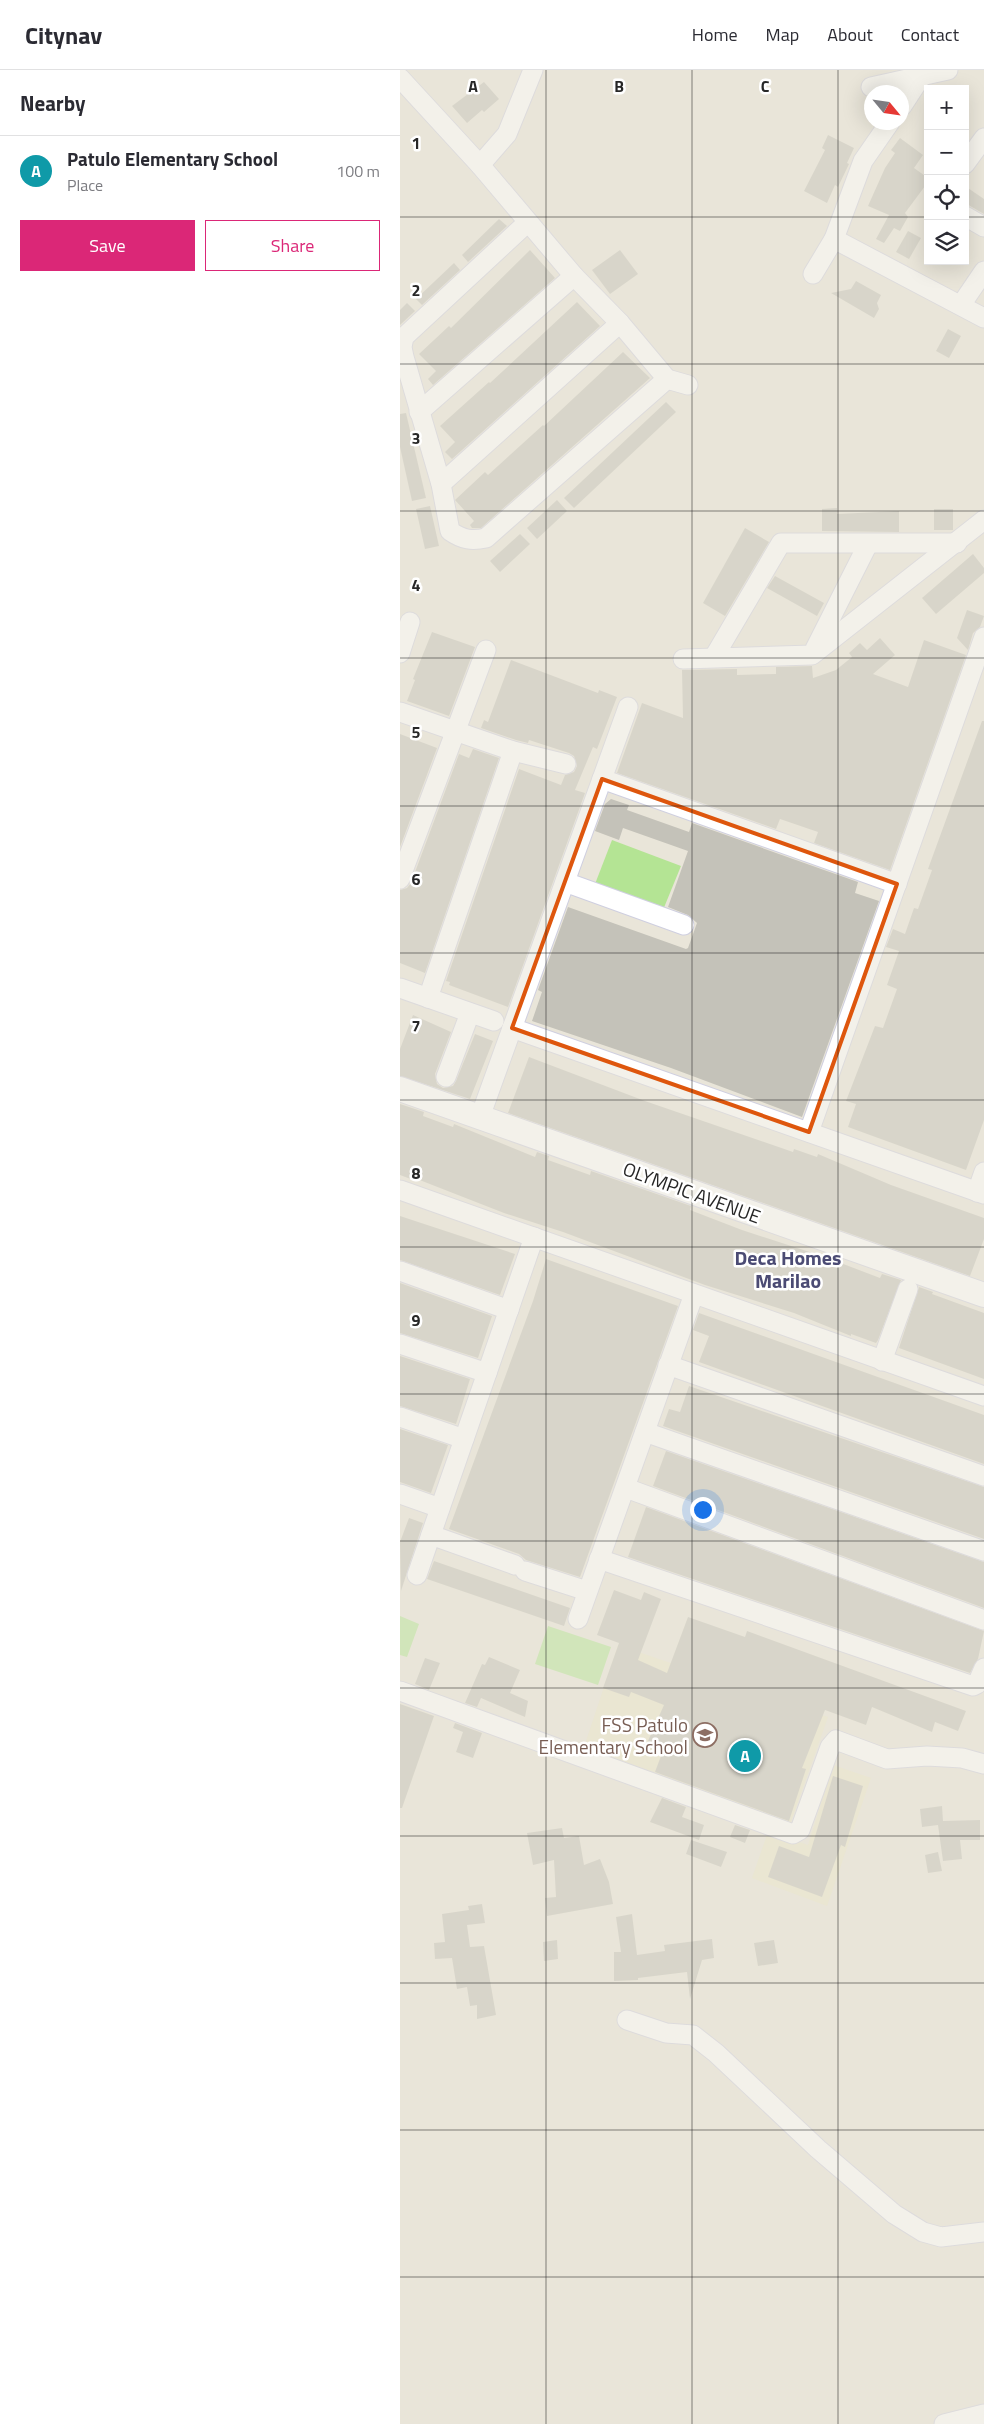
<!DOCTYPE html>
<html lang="en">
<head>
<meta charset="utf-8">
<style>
	body { margin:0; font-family:"Titillium Web",sans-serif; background:#f2f2f3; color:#2b2b33 }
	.controls { position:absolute; right:15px; top:15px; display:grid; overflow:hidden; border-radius:0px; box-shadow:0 5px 20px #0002 }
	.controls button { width:45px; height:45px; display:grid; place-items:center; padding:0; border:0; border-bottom:1px solid #e1e1e2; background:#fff; color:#2b2b33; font:25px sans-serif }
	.compass { position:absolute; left:464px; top:15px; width:45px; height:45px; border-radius:50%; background:#fff; box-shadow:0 5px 20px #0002; rotate:119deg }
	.you { position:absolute; left:302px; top:1439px; width:18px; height:18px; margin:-12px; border:4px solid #fff; border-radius:50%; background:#1a73e8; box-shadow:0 0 0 8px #1a73e833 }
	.badge { display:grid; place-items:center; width:32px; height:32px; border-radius:50%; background:#db2777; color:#fff; font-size:16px; font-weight:700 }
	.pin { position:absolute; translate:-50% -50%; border:2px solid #fff; box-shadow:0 1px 5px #0006 }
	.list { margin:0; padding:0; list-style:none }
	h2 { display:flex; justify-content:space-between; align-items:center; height:65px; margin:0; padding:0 20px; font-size:21px }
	h2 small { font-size:16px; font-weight:400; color:#7c7c81 }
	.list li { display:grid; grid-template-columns:32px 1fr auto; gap:15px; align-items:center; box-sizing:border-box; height:70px; padding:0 20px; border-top:1px solid #e1e1e2 }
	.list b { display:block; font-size:19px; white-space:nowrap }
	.list p { margin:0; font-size:16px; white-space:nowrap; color:#7c7c81 }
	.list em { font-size:16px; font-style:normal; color:#7c7c81 }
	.actions { display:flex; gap:10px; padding:15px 20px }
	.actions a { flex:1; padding:11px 0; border:1px solid #db2777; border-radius:0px; text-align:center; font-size:18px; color:#db2777 }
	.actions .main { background:#db2777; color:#fff }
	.icon { flex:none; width:28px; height:28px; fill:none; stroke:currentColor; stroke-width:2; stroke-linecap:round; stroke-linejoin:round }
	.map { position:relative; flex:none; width:584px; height:2354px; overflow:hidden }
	header { display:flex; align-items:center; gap:30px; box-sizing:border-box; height:70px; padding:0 25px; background:#fff; border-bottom:1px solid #e1e1e2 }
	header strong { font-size:24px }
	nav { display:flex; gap:28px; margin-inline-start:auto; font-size:18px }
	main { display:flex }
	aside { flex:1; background:#fff }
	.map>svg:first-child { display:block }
	.education { fill:#eae6c9 }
	.pitch { fill:#b4e494 }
	.building { fill:#c4c2b9 }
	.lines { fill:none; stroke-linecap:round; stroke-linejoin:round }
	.minor-casing { stroke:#cfcfe0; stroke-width:21 }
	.tertiary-casing { stroke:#cfcfe0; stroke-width:26 }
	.minor { stroke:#fff; stroke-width:19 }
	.tertiary { stroke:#fff; stroke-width:24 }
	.marked { fill:none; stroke:#de560d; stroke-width:4; stroke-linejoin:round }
	.grid { fill:none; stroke:#272727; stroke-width:1; stroke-opacity:0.55 }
	.labels { text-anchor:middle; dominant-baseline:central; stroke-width:5; stroke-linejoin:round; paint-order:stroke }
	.street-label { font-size:19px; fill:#272727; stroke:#fff }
	.education-label { font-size:19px; fill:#785e54; stroke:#fff; text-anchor:end }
	.neighbourhood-label { font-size:20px; font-weight:bold; fill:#4b4b74; stroke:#fff }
	.grid-label { font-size:16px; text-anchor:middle; font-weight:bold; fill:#272727; stroke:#fff; stroke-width:5; stroke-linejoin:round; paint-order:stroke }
</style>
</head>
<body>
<header>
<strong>Citynav</strong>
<nav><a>Home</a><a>Map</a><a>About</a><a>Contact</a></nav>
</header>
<main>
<aside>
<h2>Nearby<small></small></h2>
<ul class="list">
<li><span class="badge" style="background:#0f9aa8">A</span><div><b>Patulo Elementary School</b><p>Place</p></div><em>100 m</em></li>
</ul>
<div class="actions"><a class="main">Save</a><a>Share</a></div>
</aside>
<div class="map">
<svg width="584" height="2354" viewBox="0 0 584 2354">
	<rect width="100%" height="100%" fill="#e9e5d9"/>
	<g class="education">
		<path d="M218,1575l210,72 -39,110 -207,-74z"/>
		<path d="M433,1695l38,13 -44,128 -75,-28 16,-46 40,13z"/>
	</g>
	<g class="pitch">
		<path d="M212,770l69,26 -18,44 -68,-26z"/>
		<path d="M0,1546l19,8 -12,33 -7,-2z"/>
		<path d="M148,1556l63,21 -13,38 -63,-21z"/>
	</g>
	<g class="building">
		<path d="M84,12l15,17 -15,13 -2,-2 -15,13 -15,-17z"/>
		<path d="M428,65l26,13 -7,15 2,1 -11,23 -3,-2 -8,18 -23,-12 21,-41 -3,-2z"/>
		<path d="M500,68l23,17 -9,13 14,10v4l-23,31 3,4 -8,14 -6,-3 -10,15 -8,-4 13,-24 -21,-9 17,-38 10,-15 -4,-3z"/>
		<path d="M565,116l19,13v15l-19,-11z"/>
		<path d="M99,149l8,7 -39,36 -6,-7z"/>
		<path d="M508,161l13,7 -12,21 -13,-7z"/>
		<path d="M130,180l25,28 -122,107 -5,-6 8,-8 -17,-17 30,-28 2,2z"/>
		<path d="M220,180l18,24 -28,20 -18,-24z"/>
		<path d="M54,193l6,7 -38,35 -6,-6z"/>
		<path d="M456,211l25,14 -4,8 2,6 -5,9 -43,-25 20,-4z"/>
		<path d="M177,232l23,24 -148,133 -7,-7 10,-10 -15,-16 49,-44 1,1z"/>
		<path d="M7,233l8,8 -15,14v-15z"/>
		<path d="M548,259l13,7 -12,22 -13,-7z"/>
		<path d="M223,282l27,26 -169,150h-9l-2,-3 4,-4 -19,-21 30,-28 3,3 55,-50 1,1z"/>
		<path d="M266,332l10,10 -102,96 -10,-10z"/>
		<path d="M6,343l20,85 -14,3 -12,-54v-33z"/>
		<path d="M157,430l10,11 -30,28 -10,-11z"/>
		<path d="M30,436l9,40 -14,3 -9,-40z"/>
		<path d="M437,438v6l62,-3v21l-77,-1v-22z"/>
		<rect x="534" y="439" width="19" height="21"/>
		<path d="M345,458l24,14 -44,74 -22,-13z"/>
		<path d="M120,464l10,10 -30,28 -10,-11z"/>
		<path d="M573,484l11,14v5l-48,41 -14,-16z"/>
		<path d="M375,506l49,27 -7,13 -50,-28z"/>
		<path d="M567,540l17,6 -4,11 -7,6 -5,17 -11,-12z"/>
		<path d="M32,562l43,15 -26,69 -42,-15 8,-21 -2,-1z"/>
		<path d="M480,568l15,17 -22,19 35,13 16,-47 42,15 -76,215 -76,-27 4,-11 -38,-13 -4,10 -159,-56 25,-70 41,15 -1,-48 55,-1v6l39,-1v-7l36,-1 1,12 23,-8 16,-13 -3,-4 11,-10 7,7z"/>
		<path d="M111,590l87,33 1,-3 18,7 -20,52 -4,-2 -18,43 10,3 -77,214 -59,-22 1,-3 -4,-1 73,-212 42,16 4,-10 9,-3 3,-6 -3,-10 -5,-3 -40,-13 -1,3 -12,-3 -35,-12 3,-8 4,2z"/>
		<path d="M582,651h2v399l-18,50 -118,-43 8,-23 -10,-3 29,-75 8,2 14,-39 -10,-4 12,-34 -13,-4 7,-18 12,5 9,-26 4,1 14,-39 -4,-1z"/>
		<path d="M0,664l37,14 -37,99z"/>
		<path d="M73,679l26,9 -74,215 -25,-10v-73l7,-2 4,-5 48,-129 10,4z"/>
		<path d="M211,729l18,6 -2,5 62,22 3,-9 166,59 -3,11 24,8 -77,216 -131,-49 -139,-47 10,-29 -4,-2 30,-83 118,42 2,-1 9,-25 -9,-8 -20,-8 20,-56 -65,-23 -4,12 -24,-9 10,-27z"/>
		<path d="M13,945l38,17 -16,42 2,10 6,4 10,-2 3,-5 19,-47 18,7 -23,58 -70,-23v-27z"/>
		<path d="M129,987l116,44 148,51 1,-3 23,8 1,-3 73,31 93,33v21l-14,37 -462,-163z"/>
		<path d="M0,1034l24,8 -1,4 30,11 1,-3 81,33 2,-5 12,4 -1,4 42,15 1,-4 100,35 -1,4 52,20 83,27 55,21 2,-4 19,6 -23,60 -2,3 -25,-9v2l-57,-23 -89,-28 -142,-53 -59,-19 -87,-34 -1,2 -16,-6z"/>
		<path d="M0,1146l115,38 -15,41 -100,-35z"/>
		<path d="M146,1189l132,47 -98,271 -54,-17 -7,-6 -70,-25 84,-228z"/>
		<path d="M0,1213l92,33 -14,42 -78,-25z"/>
		<path d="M519,1217l14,5 -1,2 52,19v66l-85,-31z"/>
		<path d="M299,1243l285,102v49l-285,-102 10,-26 -16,-6z"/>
		<path d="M0,1286l70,23 -14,45 -56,-18z"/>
		<path d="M289,1316l295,101v52l-321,-113 6,-17 11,3z"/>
		<path d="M0,1359l48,16 -17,48 -31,-11z"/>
		<path d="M266,1381l318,111v46l-331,-122z"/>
		<path d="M246,1437l338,124 -6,28 -8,14 -342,-116z"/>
		<path d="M9,1448l14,5 -22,68 -1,-49z"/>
		<path d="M34,1491l136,47 -6,18 -137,-47z"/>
		<path d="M214,1520l27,10 3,-8 17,7 -23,61 29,13 21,-56 57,20 2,-6 219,80 -8,20 -23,-9 -3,10 -60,-25 -6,18 -41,-15 -23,58 4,1 -17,52 -134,-49 9,-24 -16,-7 16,-36 -33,-13 -2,5 -26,-9 16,-45 -22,-8z"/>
		<path d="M89,1587l31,13 -10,23 18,8 -3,16 -44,-19 -4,9 -12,-4 17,-39 3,1z"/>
		<path d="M25,1588l15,5 -11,27 -14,-6z"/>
		<path d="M0,1634l34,12 -32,92h-2z"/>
		<path d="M55,1653l27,10 -9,25 -17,-6 7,-20 -10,-4z"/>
		<path d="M433,1706l30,10 -18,61 -4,-2 -19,52 -54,-20 11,-31 30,11z"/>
		<path d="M262,1728l24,9 -4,10 22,8 -5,15 -49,-18z"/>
		<path d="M542,1736l1,15 37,-1v20h-20l2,19 -19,2 -5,-36 -16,2 -2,-18z"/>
		<path d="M335,1755l15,5 -5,13 -15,-6z"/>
		<path d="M162,1758l2,10 15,-2 5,29 16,-6 9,23 4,22 -66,12 -2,-18 11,-1 -2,-37 -21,5 -6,-32z"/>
		<path d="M291,1770l36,12 -6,15 -35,-13z"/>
		<path d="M538,1782l4,19 -14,2 -3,-18z"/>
		<path d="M82,1834l3,19 -18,2 3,22 14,-1 12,69 -19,4v-14l-7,1 -3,-19 -10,2 -5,-31 -17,1 -1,-16 11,-1 -3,-28 27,-4 -1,-4z"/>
		<path d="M232,1844l5,41 28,-4 -1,-6 48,-6 2,19 -12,2 -12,39 -3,-27 -49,6v2l-24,1v-29h7l-5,-35z"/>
		<path d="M157,1870l1,19 -14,2 -1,-19z"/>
		<path d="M374,1870l4,23 -20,3 -4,-23z"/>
	</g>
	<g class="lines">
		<defs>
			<g id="minor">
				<path d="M0,8l80,87 94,111 46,47 47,56 21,6"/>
				<path d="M471,17l77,-17"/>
				<path d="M502,36l19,-29 -1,-6"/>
				<path d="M565,94l19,-26"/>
				<path d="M80,95l27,-31 26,-64"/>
				<path d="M565,146l19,11"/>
				<path d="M128,152l-124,115 -2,10 2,10 37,127 9,47c13,9 22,10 36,7l181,-159"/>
				<path d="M434,169l150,79"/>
				<path d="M413,204l21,-35 29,-78 27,-39"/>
				<path d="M561,235l23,-34"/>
				<path d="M19,342l155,-136"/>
				<path d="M41,414l179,-161"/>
				<path d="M415,579l53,-105"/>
				<path d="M0,583l10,-31"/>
				<path d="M314,587l67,-114h176"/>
				<path d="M283,589l129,-4 172,-135"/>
				<path d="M0,642l113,39 53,13"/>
				<path d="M202,709l295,105"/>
				<path d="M0,809l86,-229"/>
				<path d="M165,812l119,43"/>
				<path d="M0,918l94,33"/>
				<path d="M28,928l85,-247"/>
				<path d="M112,958l472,166"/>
				<path d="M46,1007l24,-64"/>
				<path d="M80,1047l148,-410"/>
				<path d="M409,1062l175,-495"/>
				<path d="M0,1120l584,206"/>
				<path d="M577,1122l7,-20"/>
				<path d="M0,1201l109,39"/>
				<path d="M0,1274l87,29"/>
				<path d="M482,1291l26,-72"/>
				<path d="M268,1295l316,111"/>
				<path d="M0,1347l64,22"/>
				<path d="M245,1362l339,119"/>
				<path d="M226,1418l358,132"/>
				<path d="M0,1424l40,14"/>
				<path d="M31,1465l84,30"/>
				<path d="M199,1489l374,127 4,-2 7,-16"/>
				<path d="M125,1501l62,20"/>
				<path d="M17,1505l117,-338"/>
				<path d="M178,1549l116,-325"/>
				<path d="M0,1621l393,143 7,-4 30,-83 6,-7 51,19 40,-3 35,2 22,6"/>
				<path d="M227,1950l39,13 27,2 23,18 102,96 76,65 29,18 18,5 43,-5"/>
				<path d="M544,2354l40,-10"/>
			</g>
			<path id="tertiary" d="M0,1019l584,206"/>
		</defs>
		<use href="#minor" class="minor-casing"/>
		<use href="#tertiary" class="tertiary-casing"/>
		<use href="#minor" class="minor"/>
		<use href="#tertiary" class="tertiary"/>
	</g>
	<path d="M0 0H584V2354H0ZM202,709l295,105 -88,248 -297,-104z" fill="#e9e5d9" fill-opacity=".55" fill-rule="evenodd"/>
	<path class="marked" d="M202,709l295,105 -88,248 -297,-104z"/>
	<path class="grid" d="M146,0v2354M292,0v2354M438,0v2354M0,147h528M565,147h19M0,294h584M0,441h584M0,588h584M0,736h584M0,883h584M0,1030h584M0,1177h584M0,1324h584M0,1471h584M0,1618h584M0,1766h584M0,1913h584M0,2060h584M0,2207h584"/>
	<defs>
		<symbol id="school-ring" viewBox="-11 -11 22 22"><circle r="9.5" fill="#fff" stroke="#8d6e63" stroke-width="1.5"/><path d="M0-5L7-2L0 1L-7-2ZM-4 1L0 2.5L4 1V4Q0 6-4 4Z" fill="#8d6e63"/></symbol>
	</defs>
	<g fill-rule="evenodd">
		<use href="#school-ring" x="291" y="1651" width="28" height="28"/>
	</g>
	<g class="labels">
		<g class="street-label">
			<text transform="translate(292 1122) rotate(20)">OLYMPIC AVENUE</text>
		</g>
		<g class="education-label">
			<text x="288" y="1654">FSS Patulo<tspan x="288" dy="22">Elementary School</tspan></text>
		</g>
		<g class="neighbourhood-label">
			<text x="388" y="1187">Deca Homes<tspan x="388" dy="23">Marilao</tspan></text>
		</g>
	</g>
	<g class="grid-label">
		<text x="73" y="22">A</text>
		<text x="219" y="22">B</text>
		<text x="365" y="22">C</text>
		<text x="16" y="79">1</text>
		<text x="16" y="226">2</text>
		<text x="16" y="374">3</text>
		<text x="16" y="521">4</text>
		<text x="16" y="668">5</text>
		<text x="16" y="815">6</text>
		<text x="16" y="962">7</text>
		<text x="16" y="1109">8</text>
		<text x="16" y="1256">9</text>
	</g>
</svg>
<div class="controls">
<button>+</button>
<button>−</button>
<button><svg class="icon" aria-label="locate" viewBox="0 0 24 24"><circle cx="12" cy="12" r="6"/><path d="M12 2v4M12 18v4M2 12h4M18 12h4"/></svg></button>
<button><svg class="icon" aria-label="layers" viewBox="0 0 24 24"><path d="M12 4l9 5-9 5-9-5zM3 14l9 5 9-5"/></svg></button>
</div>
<svg class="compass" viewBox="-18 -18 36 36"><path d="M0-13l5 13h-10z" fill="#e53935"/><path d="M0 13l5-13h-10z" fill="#7c7c81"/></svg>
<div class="you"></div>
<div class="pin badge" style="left:345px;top:1686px;background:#0f9aa8">A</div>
</div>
</main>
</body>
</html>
